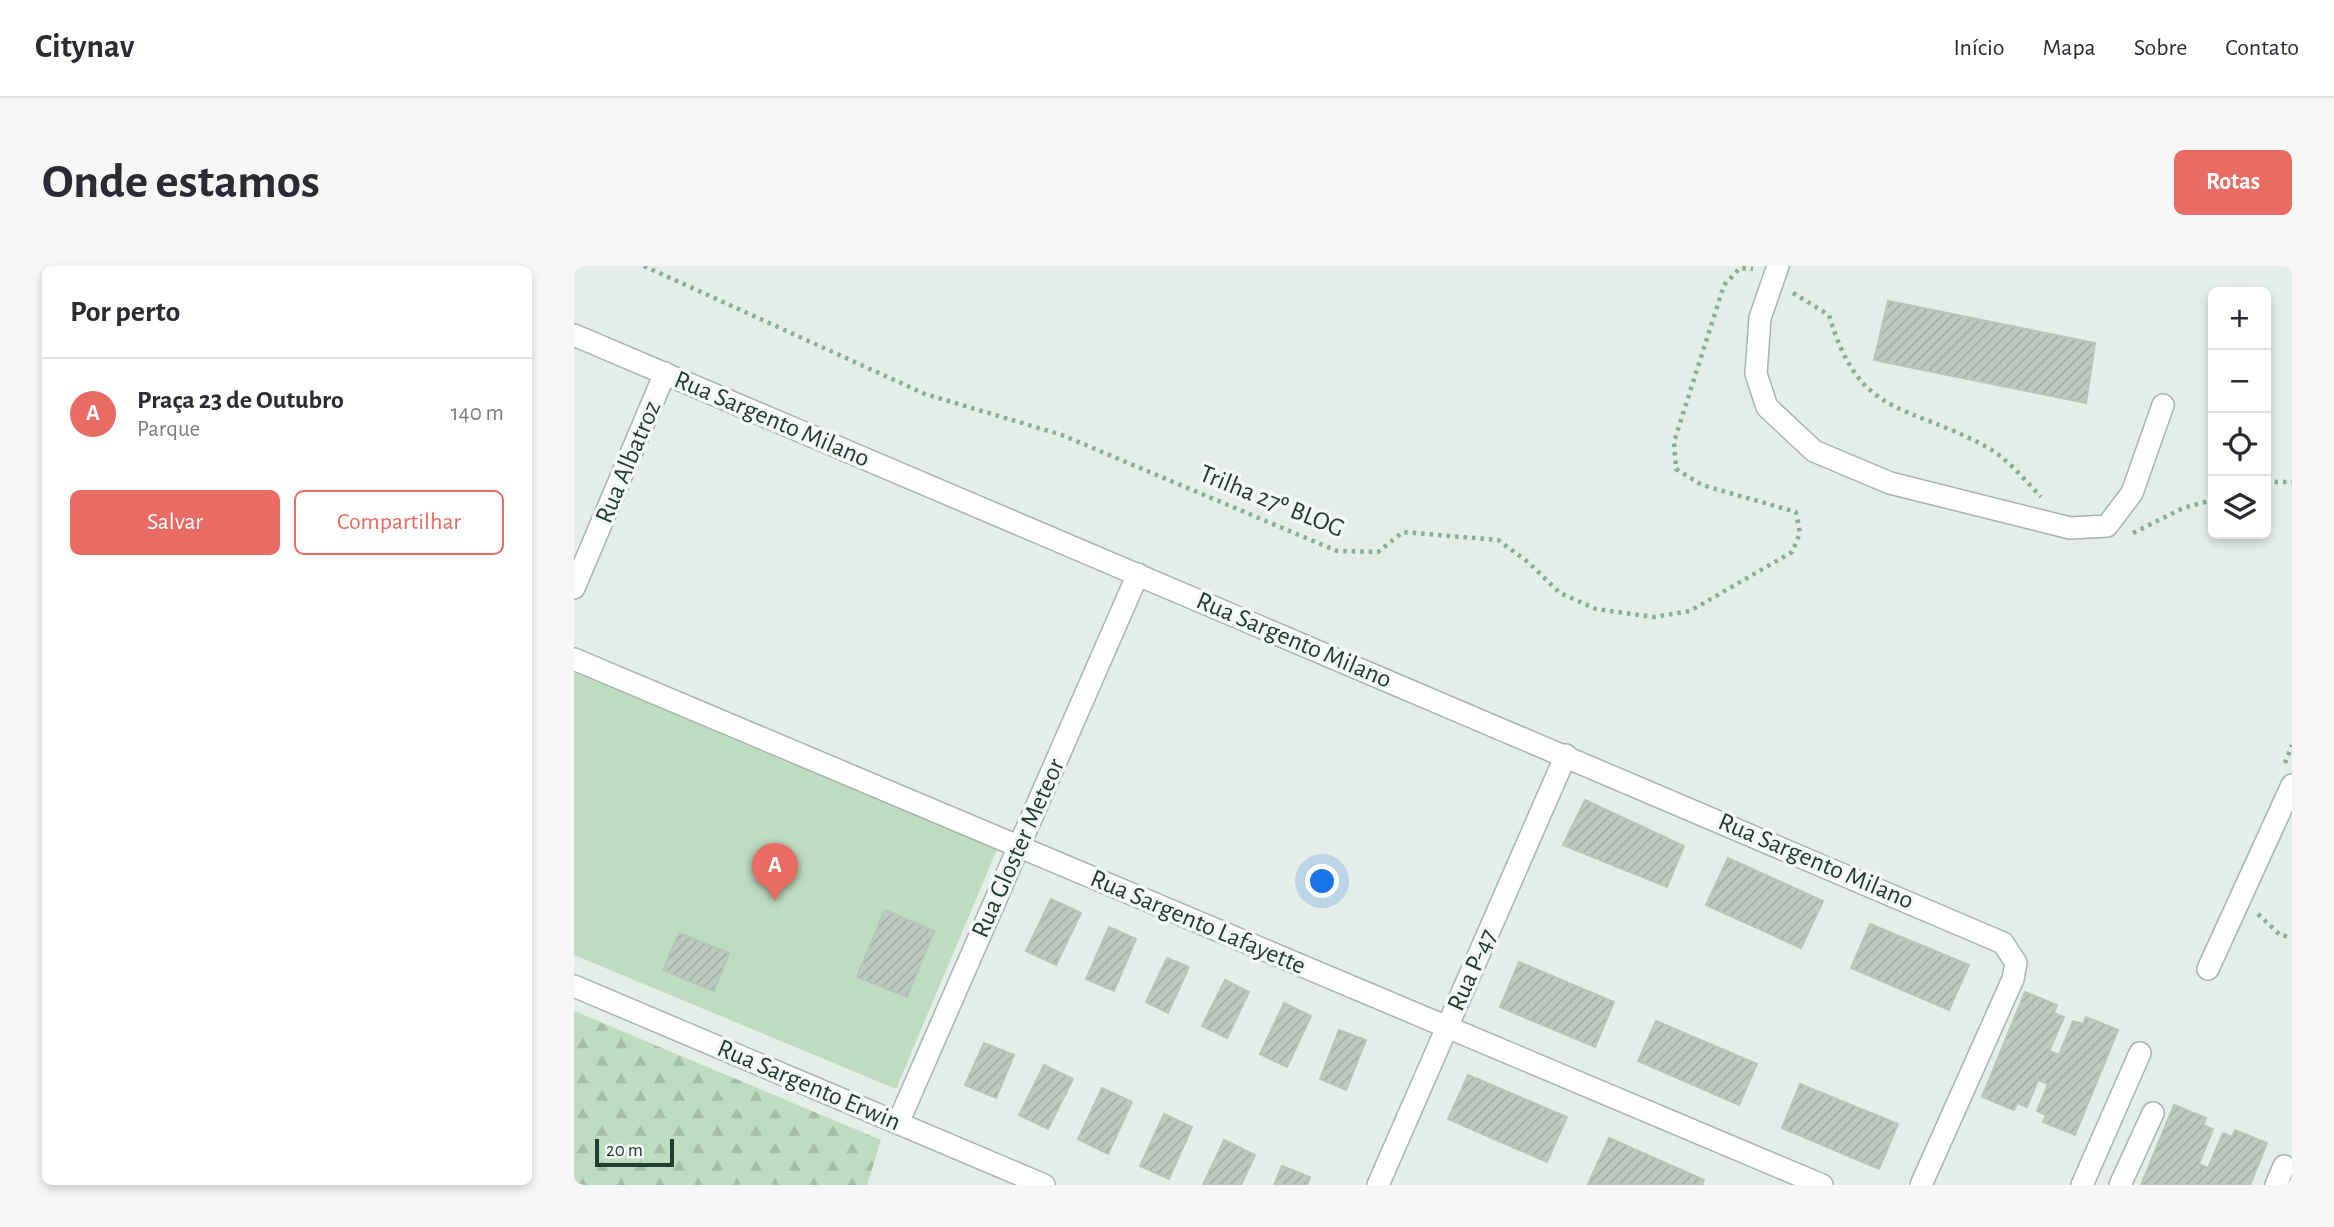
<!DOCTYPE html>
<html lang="pt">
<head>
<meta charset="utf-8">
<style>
	body { margin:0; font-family:"Alegreya Sans",sans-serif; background:#f7f7f7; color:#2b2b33 }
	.controls { position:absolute; right:21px; top:21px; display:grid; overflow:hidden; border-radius:10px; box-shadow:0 4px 10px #0003 }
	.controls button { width:63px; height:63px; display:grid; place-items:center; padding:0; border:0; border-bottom:2px solid #e1e1e2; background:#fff; color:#2b2b33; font:35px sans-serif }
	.scale { position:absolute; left:21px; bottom:18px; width:79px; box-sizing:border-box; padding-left:7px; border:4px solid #243d31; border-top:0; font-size:19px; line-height:24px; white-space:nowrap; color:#243d31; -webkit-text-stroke:5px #f4f9f6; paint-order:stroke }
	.you { position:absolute; left:749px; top:616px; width:24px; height:24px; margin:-18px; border:5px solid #fff; border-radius:50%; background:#1a73e8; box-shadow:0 0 0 10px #1a73e833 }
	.badge { display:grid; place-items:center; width:46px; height:46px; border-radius:50%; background:#ea6a64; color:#fff; font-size:23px; font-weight:700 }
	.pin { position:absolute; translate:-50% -58px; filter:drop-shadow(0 2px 4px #0008) }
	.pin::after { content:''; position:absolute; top:37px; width:24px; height:21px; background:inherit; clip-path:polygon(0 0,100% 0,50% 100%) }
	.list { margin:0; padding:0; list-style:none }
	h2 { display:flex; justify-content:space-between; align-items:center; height:91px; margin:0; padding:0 28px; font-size:30px }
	h2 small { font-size:23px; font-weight:400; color:#7c7c81 }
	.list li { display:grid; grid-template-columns:46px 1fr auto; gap:21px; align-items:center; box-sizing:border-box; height:112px; padding:0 28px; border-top:2px solid #e1e1e2 }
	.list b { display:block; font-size:26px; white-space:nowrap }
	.list p { margin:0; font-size:23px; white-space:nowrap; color:#7c7c81 }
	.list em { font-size:23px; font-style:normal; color:#7c7c81 }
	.actions { display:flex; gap:14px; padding:21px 28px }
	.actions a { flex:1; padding:16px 0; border:2px solid #ea6a64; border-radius:10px; text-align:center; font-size:24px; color:#ea6a64 }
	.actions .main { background:#ea6a64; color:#fff }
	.icon { flex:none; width:38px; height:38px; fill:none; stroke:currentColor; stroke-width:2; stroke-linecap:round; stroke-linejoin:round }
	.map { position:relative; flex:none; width:1718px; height:919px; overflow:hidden; border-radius:10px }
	header { display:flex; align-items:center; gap:42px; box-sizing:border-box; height:98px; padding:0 35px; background:#fff; border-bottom:2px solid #e1e1e2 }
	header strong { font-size:33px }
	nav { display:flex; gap:38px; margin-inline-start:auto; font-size:24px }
	.intro { display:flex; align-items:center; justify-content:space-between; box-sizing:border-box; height:168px; padding:0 42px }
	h1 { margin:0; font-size:49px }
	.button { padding:18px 32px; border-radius:10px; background:#ea6a64; color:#fff; font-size:24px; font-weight:700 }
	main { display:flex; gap:42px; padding:0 42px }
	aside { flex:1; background:#fff; border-radius:10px; box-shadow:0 4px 10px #0003 }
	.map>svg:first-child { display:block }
	.green { fill:#bedcc0 }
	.forest { fill:url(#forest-firs) }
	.building { fill:url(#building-hatch); stroke:#b7c6bc; stroke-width:2 }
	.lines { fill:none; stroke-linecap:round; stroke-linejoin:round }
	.minor-casing { stroke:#a7b5ad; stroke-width:24 }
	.path { stroke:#86ae99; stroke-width:4.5; stroke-dasharray:3.5 5; stroke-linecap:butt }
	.minor { stroke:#fff; stroke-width:21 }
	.labels { text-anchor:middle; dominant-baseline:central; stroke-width:7; stroke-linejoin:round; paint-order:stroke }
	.street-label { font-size:26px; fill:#243d31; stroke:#f4f9f6 }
</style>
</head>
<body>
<header>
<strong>Citynav</strong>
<nav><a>Início</a><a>Mapa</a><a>Sobre</a><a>Contato</a></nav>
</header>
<div class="intro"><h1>Onde estamos</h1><a class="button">Rotas</a></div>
<main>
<aside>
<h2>Por perto<small></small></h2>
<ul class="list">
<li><span class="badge">A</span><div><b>Praça 23 de Outubro</b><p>Parque</p></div><em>140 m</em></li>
</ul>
<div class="actions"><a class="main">Salvar</a><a>Compartilhar</a></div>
</aside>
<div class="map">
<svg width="1718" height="919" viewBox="0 0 1718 919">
	<defs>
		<pattern id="forest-firs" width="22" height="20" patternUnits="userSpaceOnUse" patternTransform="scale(1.75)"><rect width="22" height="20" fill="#bedcc0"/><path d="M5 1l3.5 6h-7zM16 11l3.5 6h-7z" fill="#a3bea5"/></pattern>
		<pattern id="building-hatch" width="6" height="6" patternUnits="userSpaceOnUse" patternTransform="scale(1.75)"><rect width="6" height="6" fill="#bccac2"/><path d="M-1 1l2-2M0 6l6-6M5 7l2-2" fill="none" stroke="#a1aea7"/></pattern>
	</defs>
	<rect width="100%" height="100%" fill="#e4ede7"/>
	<path class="green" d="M0,405l424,176 -102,242 -322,-134z"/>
	<path class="forest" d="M0,745l307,129 -14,45h-293z"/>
	<g class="building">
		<path d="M1314,35l207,42 -9,60 -212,-43z"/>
		<path d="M1011,534l99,46 -17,41 -104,-42z"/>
		<path d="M1154,592l95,43 -22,47 -95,-43z"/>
		<path d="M477,633l30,14 -25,52 -30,-14z"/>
		<path d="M311,644l49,21 -27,66 -50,-20z"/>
		<path d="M1296,658l99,41 -20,45 -98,-42z"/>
		<path d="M535,661l27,12 -22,52 -28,-12z"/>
		<path d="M105,667l50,20 -15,38 -51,-21z"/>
		<path d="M593,692l22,9 -21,46 -22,-11z"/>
		<path d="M945,696l95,40 -19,45 -95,-40z"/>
		<path d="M651,714l24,12 -22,46 -25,-12z"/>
		<path d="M1451,726l32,13 -3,8 10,4 -15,34 10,4 14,-34 10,3 3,-7 32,13 -43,105 -32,-13 3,-7 -9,-4 11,-27 -10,-4 -11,27 -10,-4 -3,7 -32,-13z"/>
		<path d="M710,737l27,13 -24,51 -27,-13z"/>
		<path d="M1082,755l101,43 -18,41 -101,-44z"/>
		<path d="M765,764l27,10 -20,50 -26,-11z"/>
		<path d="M410,777l30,12 -18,43 -31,-13z"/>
		<path d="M470,799l29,14 -25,50 -29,-14z"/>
		<path d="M894,809l99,42 -20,45 -99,-43z"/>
		<path d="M1226,818l98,40 -19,45 -97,-41z"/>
		<path d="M528,822l30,14 -24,52 -30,-15z"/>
		<path d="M1600,839l32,13 -3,7 10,4 -14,35 9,4 15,-35 9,4 3,-7 32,13 -17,42h-109z"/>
		<path d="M590,848l28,13 -23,52 -29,-13z"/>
		<path d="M1035,872l95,42 -2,5 -114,-1z"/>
		<path d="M650,874l31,15 -14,30h-38z"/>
		<path d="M708,900l28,11 -3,8h-33z"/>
	</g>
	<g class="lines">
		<defs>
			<g id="minor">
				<path d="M1204,0l-18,52 -4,56 11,33 47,44 76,32 180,45 37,-2 25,-33 31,-88"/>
				<path d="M0,69l1429,608 13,20 -3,16 -92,206"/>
				<path d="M0,322l91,-215"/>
				<path d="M0,393l1248,526"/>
				<path d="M1634,703l84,-184"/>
				<path d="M0,720l470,199"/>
				<path d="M324,857l240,-549"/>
				<path d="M804,919l188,-430"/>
				<path d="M1508,919l58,-132"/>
				<path d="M1546,919l33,-72"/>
				<path d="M1702,919l8,-19"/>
			</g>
		</defs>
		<use href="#minor" class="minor-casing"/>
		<g class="path">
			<path d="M70,0l281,128 137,41 275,116 41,1 25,-20 95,8 30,22 32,31 36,16 58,8 36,-6 102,-59 8,-19 -4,-21 -94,-27 -26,-16 -2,-27 50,-157 16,-17 13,1"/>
			<path d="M1219,27l36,22c30,103 76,88 156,131 22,12 39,33 56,51"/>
			<path d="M1692,216h26"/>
			<path d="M1559,267l50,-25 30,-8"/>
			<path d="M1711,497l7,-18"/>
			<path d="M1684,648l22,21 12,2"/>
		</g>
		<use href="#minor" class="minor"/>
	</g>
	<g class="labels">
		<g class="street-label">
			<text transform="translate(198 153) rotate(23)">Rua Sargento Milano</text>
			<text transform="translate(54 196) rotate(-67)">Rua Albatroz</text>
			<text transform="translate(698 235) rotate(22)">Trilha 27º BLOG</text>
			<text transform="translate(720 374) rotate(23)">Rua Sargento Milano</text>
			<text transform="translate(444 582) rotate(-66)">Rua Gloster Meteor</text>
			<text transform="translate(1242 595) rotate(23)">Rua Sargento Milano</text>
			<text transform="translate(624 656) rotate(23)">Rua Sargento Lafayette</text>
			<text transform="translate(898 704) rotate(-66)">Rua P-47</text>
			<text transform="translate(235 819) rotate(23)">Rua Sargento Erwin</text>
		</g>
	</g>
</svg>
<div class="controls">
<button>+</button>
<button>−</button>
<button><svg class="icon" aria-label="locate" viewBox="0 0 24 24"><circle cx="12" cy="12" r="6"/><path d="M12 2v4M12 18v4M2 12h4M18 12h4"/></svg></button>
<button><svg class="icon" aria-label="layers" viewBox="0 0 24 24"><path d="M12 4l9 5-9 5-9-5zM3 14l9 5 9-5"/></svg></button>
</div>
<div class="scale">20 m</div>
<div class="you"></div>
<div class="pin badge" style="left:201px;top:635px">A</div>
</div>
</main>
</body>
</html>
